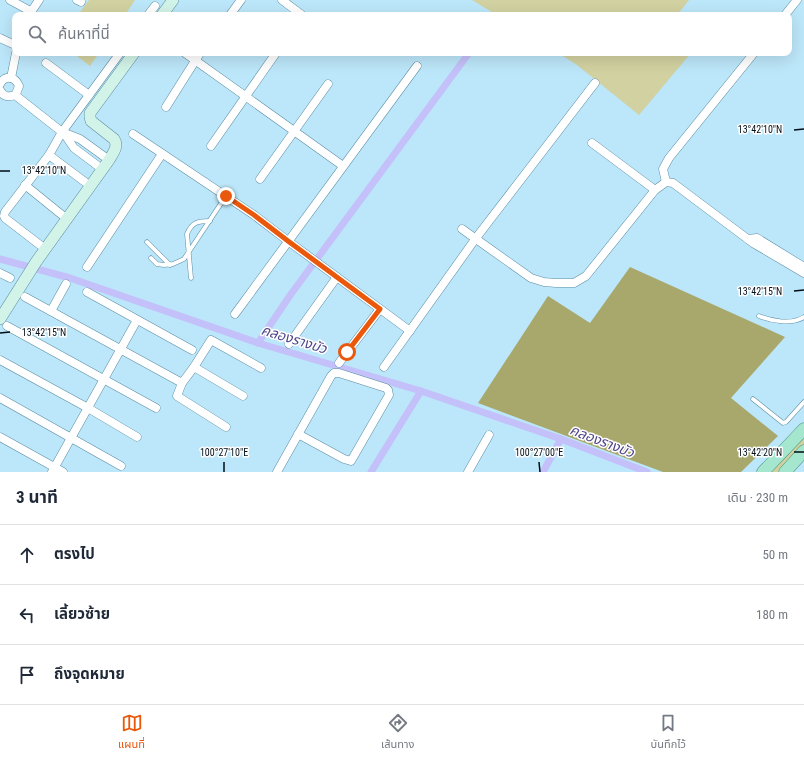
<!DOCTYPE html>
<html lang="th">
<head>
<meta charset="utf-8">
<style>
	body { margin:0; font-family:"Roboto Condensed","Noto Sans Thai",sans-serif; background:#f6f6f7; color:#1f2937 }
	.stop { position:absolute; width:12px; height:12px; margin:-9px; border:3px solid #ea580c; border-radius:50%; background:#fff }
	.stop.end { background:#ea580c; border-color:#fff; box-shadow:0 1px 4px #0008 }
	.list { margin:0; padding:0; list-style:none }
	h2 { display:flex; justify-content:space-between; align-items:center; height:52px; margin:0; padding:0 16px; font-size:17px }
	h2 small { font-size:13px; font-weight:400; color:#747a83 }
	.list li { display:grid; grid-template-columns:26px 1fr auto; gap:12px; align-items:center; box-sizing:border-box; height:60px; padding:0 16px; border-top:1px solid #e0e1e3 }
	.list b { display:block; font-size:15px; white-space:nowrap }
	.list em { font-size:13px; font-style:normal; color:#747a83 }
	.icon { flex:none; width:22px; height:22px; fill:none; stroke:currentColor; stroke-width:2; stroke-linecap:round; stroke-linejoin:round }
	.map { position:relative; flex:none; width:804px; height:472px; overflow:hidden }
	.search { position:absolute; background:#fff; box-shadow:0 4px 16px #0002; left:12px; right:12px; top:12px; height:44px; display:flex; align-items:center; gap:10px; box-sizing:border-box; padding:0 14px; border-radius:8px; color:#747a83; font-size:15px }
	.sheet { height:232px; background:#fff }
	nav { display:flex; justify-content:space-around; align-items:center; box-sizing:border-box; height:56px; border-top:1px solid #e0e1e3; background:#fff; font-size:11px; color:#747a83 }
	nav a { display:grid; justify-items:center; gap:2px }
	nav .on { color:#ea580c }
	.map>svg:first-child { display:block }
	.green { fill:#d1d1a1 }
	.forest { fill:#a9a86c }
	.lines { fill:none; stroke-linecap:round; stroke-linejoin:round }
	.canal { stroke:#c4c0fa; stroke-width:7 }
	.lane-casing { stroke:#5b8ea4; stroke-width:5 }
	.street-casing { stroke:#5b8ea4; stroke-width:9 }
	.secondary-casing { stroke:#5b8ea4; stroke-width:12 }
	.primary-casing { stroke:#449079; stroke-width:13 }
	.lane { stroke:#fff; stroke-width:4 }
	.street { stroke:#fff; stroke-width:8 }
	.secondary { stroke:#d2f3e7; stroke-width:11 }
	.primary { stroke:#a5e6cf; stroke-width:12 }
	.route { stroke:#ea580c; stroke-width:5 }
	.ticks { fill:none; stroke:#000e16; stroke-width:1.5 }
	.labels { text-anchor:middle; dominant-baseline:central; stroke-width:3; stroke-linejoin:round; paint-order:stroke }
	.water-label { font-size:14px; font-style:italic; fill:#4f458a; stroke:#fff }
	.ticks-label { font-size:10px; text-anchor:middle; fill:#000e16; stroke:#fff; stroke-width:3; stroke-linejoin:round; paint-order:stroke }
</style>
</head>
<body>
<div class="map">
<svg width="804" height="472" viewBox="0 0 804 472">
	<rect width="100%" height="100%" fill="#bce6f9"/>
	<g class="green">
		<path d="M89,0h46l-10,15h-47z"/>
		<path d="M472,0h217l-12,15h-180z"/>
		<path d="M73,53h26l-9,13z"/>
		<path d="M558,53h133l-52,62 -62,-50z"/>
		<path d="M804,435v9l-26,28h-9z"/>
	</g>
	<path class="forest" d="M630,267l155,70 -54,61 47,38 -37,36h-78l-185,-69 70,-107 42,27z"/>
	<g class="lines">
		<g class="canal">
			<path d="M0,259l70,19 188,65 163,48 140,48 86,33"/>
			<path d="M258,343l33,-49 178,-241"/>
			<path d="M371,472l50,-81"/>
			<path d="M543,472l18,-33"/>
		</g>
		<defs>
			<g id="lane">
				<path d="M147,242l23,23"/>
				<path d="M151,258l6,6 7,1 9,-1 11,-5 42,-63"/>
				<path d="M191,278l-4,-44c5,-12 11,-13 23,-13"/>
				<path d="M759,316c12,5 33,9 45,1"/>
				<path d="M753,399l30,24 3,-1 18,-20"/>
			</g>
			<g id="street">
				<path d="M10,0l22,12"/>
				<path d="M77,0l4,2"/>
				<path d="M282,0l20,15"/>
				<path d="M29,15l10,-15"/>
				<path d="M148,15l7,-9"/>
				<path d="M230,15l11,-15"/>
				<path d="M785,15l12,-15"/>
				<path d="M0,38l15,7"/>
				<path d="M185,53l158,113"/>
				<path d="M46,63l43,32"/>
				<path d="M11,78l5,-25"/>
				<path d="M0,84c5,-9 15,-8 19,2l-3,8c-6,4 -13,3 -16,-4"/>
				<path d="M15,95l47,37 18,7 29,21"/>
				<path d="M166,107l34,-54"/>
				<path d="M63,132l11,16 28,21"/>
				<path d="M133,134l121,81 34,26 122,90"/>
				<path d="M592,143l63,47 11,-8 7,1 80,60 51,30"/>
				<path d="M211,146l65,-93"/>
				<path d="M49,155l36,27"/>
				<path d="M260,179l68,-95"/>
				<path d="M666,182l-3,-13 6,-11 85,-105"/>
				<path d="M25,185l37,30"/>
				<path d="M462,229l69,49 13,4 12,1h18l12,-7 69,-86"/>
				<path d="M748,239l9,-1 47,29"/>
				<path d="M40,245l-35,-27 -1,-2 1,-4 44,-57 13,-23 58,-79"/>
				<path d="M87,267l75,-113"/>
				<path d="M0,273l10,5"/>
				<path d="M87,292l105,58"/>
				<path d="M25,297l157,86"/>
				<path d="M51,311l15,-27"/>
				<path d="M235,314l182,-248"/>
				<path d="M7,326l149,82"/>
				<path d="M289,344l48,-67"/>
				<path d="M0,360l88,48 49,29"/>
				<path d="M339,363l41,-54"/>
				<path d="M194,367l49,29"/>
				<path d="M384,367l92,-129 119,-155"/>
				<path d="M0,398l121,68"/>
				<path d="M226,427l-49,-31 5,-13 12,-16 17,-27 50,28"/>
				<path d="M0,437l63,35"/>
				<path d="M52,472l85,-152"/>
				<path d="M277,472l54,-96 3,-3h5l47,15 2,2 1,5 -38,66 -7,-2 -46,-25"/>
				<path d="M468,472l21,-37"/>
			</g>
			<g id="secondary">
				<path d="M162,15l11,-15"/>
				<path d="M0,319l36,-57 73,-102c4,-7 10,-14 5,-21l-23,-18 -1,-4v-4l44,-60"/>
			</g>
			<g id="primary">
				<path d="M763,472l41,-43"/>
				<path d="M785,472l19,-21"/>
			</g>
		</defs>
		<use href="#lane" class="lane-casing"/>
		<use href="#street" class="street-casing"/>
		<use href="#secondary" class="secondary-casing"/>
		<use href="#primary" class="primary-casing"/>
		<use href="#lane" class="lane"/>
		<use href="#street" class="street"/>
		<use href="#secondary" class="secondary"/>
		<use href="#primary" class="primary"/>
	</g>
	<g class="lines">
		<path class="route" d="M226,196l28,19 34,26 92,68 -33,43"/>
	</g>
	<path class="ticks" d="M794,130l10,-1M0,171h10M794,291l10,-1M0,333l10,-1M794,452h10M224,462v10M539,462l1,10"/>
	<g class="labels">
		<g class="water-label">
			<text transform="translate(294 339) rotate(17)">คลองรางบัว</text>
			<text transform="translate(602 441) rotate(21)">คลองรางบัว</text>
		</g>
	</g>
	<g class="ticks-label">
		<text x="760" y="133">13°42'10"N</text>
		<text x="44" y="174">13°42'10"N</text>
		<text x="760" y="295">13°42'15"N</text>
		<text x="44" y="336">13°42'15"N</text>
		<text x="224" y="456">100°27'10"E</text>
		<text x="539" y="456">100°27'00"E</text>
		<text x="760" y="456">13°42'20"N</text>
	</g>
</svg>
<div class="stop" style="left:347px;top:352px"></div>
<div class="stop end" style="left:226px;top:196px"></div>
<div class="search"><svg class="icon" aria-label="search" viewBox="0 0 24 24"><circle cx="10" cy="10" r="6"/><path d="M15 15l6 6"/></svg>ค้นหาที่นี่</div>
</div>
<section class="sheet">
<h2>3 นาที<small>เดิน · 230 m</small></h2>
<ul class="list">
<li><svg class="icon" aria-label="ahead" viewBox="0 0 24 24"><path d="M12 20V5M6 11l6-6 6 6"/></svg><div><b>ตรงไป</b></div><em>50 m</em></li>
<li><svg class="icon" aria-label="left" viewBox="0 0 24 24"><path d="M17 20v-9H6M10 6l-5 5 5 5"/></svg><div><b>เลี้ยวซ้าย</b></div><em>180 m</em></li>
<li><svg class="icon" aria-label="arrive" viewBox="0 0 24 24"><path d="M6 21V4h12l-3 4 3 4H6"/></svg><div><b>ถึงจุดหมาย</b></div></li>
</ul>
</section>
<nav>
<a class="on"><svg class="icon" aria-label="map" viewBox="0 0 24 24"><path d="M3 6l6-2 6 2 6-2v14l-6 2-6-2-6 2zM9 4v14M15 6v14"/></svg>แผนที่</a>
<a><svg class="icon" aria-label="directions" viewBox="0 0 24 24"><path d="M12 3l9 9-9 9-9-9zM9 14v-3h6M13 9l2 2-2 2"/></svg>เส้นทาง</a>
<a><svg class="icon" aria-label="saved" viewBox="0 0 24 24"><path d="M7 4h10v16l-5-4-5 4z"/></svg>บันทึกไว้</a>
</nav>
</body>
</html>
